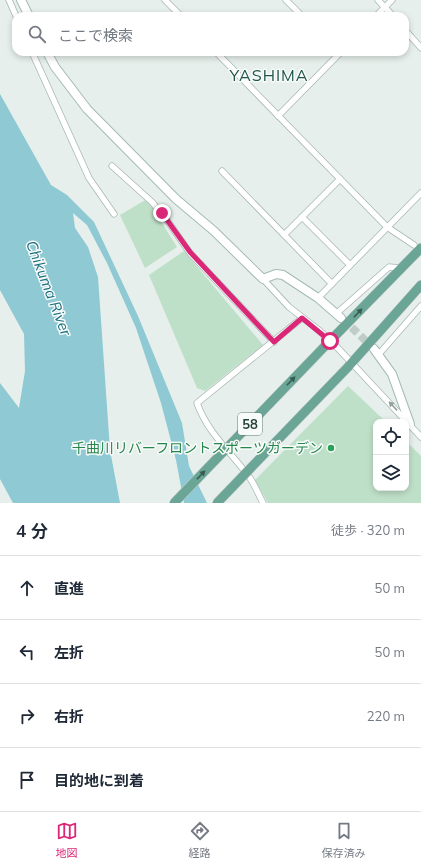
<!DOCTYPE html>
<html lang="ja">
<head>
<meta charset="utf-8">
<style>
	body { margin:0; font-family:Mulish,"Noto Sans JP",sans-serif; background:#f2f2f3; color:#1f2937 }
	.controls { position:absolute; right:12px; bottom:12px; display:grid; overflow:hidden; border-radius:8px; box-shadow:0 2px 6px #0003 }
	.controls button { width:36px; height:36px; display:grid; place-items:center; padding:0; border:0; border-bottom:1px solid #e0e1e3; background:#fff; color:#1f2937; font:20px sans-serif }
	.stop { position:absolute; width:12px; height:12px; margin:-9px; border:3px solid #db2777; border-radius:50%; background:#fff }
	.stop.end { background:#db2777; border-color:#fff; box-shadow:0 1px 4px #0008 }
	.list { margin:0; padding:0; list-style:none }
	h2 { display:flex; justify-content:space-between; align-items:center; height:52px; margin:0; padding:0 16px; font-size:17px }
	h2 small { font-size:13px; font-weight:400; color:#747a83 }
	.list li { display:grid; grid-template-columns:26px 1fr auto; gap:12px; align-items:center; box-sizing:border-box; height:64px; padding:0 16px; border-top:1px solid #e0e1e3 }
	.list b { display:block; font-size:15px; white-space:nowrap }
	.list em { font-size:13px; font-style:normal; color:#747a83 }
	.icon { flex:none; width:22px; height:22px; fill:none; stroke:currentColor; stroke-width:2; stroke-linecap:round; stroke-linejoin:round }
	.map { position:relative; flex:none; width:421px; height:503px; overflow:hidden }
	.search { position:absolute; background:#fff; box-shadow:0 2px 6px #0003; left:12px; right:12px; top:12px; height:44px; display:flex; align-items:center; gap:10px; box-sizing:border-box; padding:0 14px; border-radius:12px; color:#747a83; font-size:15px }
	.sheet { height:308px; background:#fff }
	nav { display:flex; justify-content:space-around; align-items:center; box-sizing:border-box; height:56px; border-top:1px solid #e0e1e3; background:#fff; font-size:11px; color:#747a83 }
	nav a { display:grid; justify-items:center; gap:2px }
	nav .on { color:#db2777 }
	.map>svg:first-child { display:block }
	.green { fill:#bfe0c8 }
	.water { fill:#8ec9d4 }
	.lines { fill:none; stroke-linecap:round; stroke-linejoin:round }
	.secondary-tunnel { stroke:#bfccc8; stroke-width:8; stroke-dasharray:8 4; stroke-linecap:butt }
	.street-casing { stroke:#a8b8b2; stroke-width:7 }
	.secondary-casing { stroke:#a4bbb3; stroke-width:10 }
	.primary-casing { stroke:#c2cac8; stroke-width:10 }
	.street { stroke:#fff; stroke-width:5.5 }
	.secondary { stroke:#fff; stroke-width:8 }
	.primary { stroke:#6aa596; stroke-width:9 }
	.primary-bridge-casing { stroke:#c2cac8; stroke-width:10; stroke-linecap:butt }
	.primary-bridge { stroke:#6aa596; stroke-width:9 }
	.oneway { fill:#365b51 }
	.oneway2 { fill:#92a09c }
	.route { stroke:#db2777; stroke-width:5 }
	.leisure-dot { fill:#2e9e5b; stroke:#f7fbf9; stroke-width:1.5 }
	.labels { text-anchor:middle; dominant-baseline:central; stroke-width:3; stroke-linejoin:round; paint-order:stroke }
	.shield { fill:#f7fbf9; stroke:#637a73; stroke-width:1 }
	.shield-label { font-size:13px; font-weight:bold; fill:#24423a }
	.leisure-label { font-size:14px; fill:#27864d; stroke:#f7fbf9; text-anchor:end }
	.water-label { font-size:15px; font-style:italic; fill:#1c6f80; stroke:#f7fbf9 }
	.quarter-label { font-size:16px; letter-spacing:1px; fill:#1f5548; stroke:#f7fbf9 }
</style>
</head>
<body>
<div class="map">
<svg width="421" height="503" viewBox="0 0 421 503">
	<rect width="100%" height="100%" fill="#e6efeb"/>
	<g class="green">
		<path d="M147,199l30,48 -32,21 -25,-53z"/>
		<path d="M184,251l79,94 -58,46 -8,-3 -48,-113z"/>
		<path d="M348,386l38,36h-10v66h30v-47l15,15v47h-153l-13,-23z"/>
	</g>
	<path class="water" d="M0,94l51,91 16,10 27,27 44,94 44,107 7,43 18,37h-23l-8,-43 -15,-57 -25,-75 -29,-65 -20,-38 -14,-12 2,15 13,19 10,30 12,173 10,53h-107l-13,-24v-96l19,25 6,-37 -1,-37 -24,-44z"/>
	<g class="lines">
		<path class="secondary-tunnel" d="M343,319l29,28"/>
		<defs>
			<g id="street">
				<path d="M9,0l7,16"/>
				<path d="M165,0l16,16"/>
				<path d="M286,0l16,16"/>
				<path d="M378,0l15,16"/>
				<path d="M376,16l16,-16"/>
				<path d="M405,30l16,18"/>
				<path d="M32,52l57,126 25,36"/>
				<path d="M216,52l171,175 27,18"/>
				<path d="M278,116l63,-64"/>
				<path d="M112,166l40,36 17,21 21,30 84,89"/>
				<path d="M222,171l110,113"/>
				<path d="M302,217l48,48"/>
				<path d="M284,235l56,-56"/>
				<path d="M263,279l26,28 31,24 14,13 87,93"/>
				<path d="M318,298l103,-105"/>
				<path d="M337,313l52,-46 12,1"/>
				<path d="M379,354l42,-48"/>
				<path d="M263,503c-4,-8 -8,-17 -13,-25 -18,-25 -42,-44 -53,-75l105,-85"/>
			</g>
			<g id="secondary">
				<path d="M21,0l8,16"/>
				<path d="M47,52l8,15 32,42 89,90 38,32 49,48 13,-5 7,1 35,23 23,20"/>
				<path d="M374,349l18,25 18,50"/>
			</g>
			<g id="primary">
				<path d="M326,345l95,-97"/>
				<path d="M348,367l73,-82"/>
			</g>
		</defs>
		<use href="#street" class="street-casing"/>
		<use href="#secondary" class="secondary-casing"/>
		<use href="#primary" class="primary-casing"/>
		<use href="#street" class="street"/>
		<use href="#secondary" class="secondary"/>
		<use href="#primary" class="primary"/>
		<defs>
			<g id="primary-bridge">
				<path d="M174,503l152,-158"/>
				<path d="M217,503l131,-136"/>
			</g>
		</defs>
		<use href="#primary-bridge" class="primary-bridge-casing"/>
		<use href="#primary-bridge" class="primary-bridge"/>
	</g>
	<defs><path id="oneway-solid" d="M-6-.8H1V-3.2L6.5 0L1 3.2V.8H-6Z"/></defs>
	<g class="oneway">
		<use href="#oneway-solid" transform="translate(358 313) rotate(-46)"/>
		<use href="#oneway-solid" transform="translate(291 381) rotate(-46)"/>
		<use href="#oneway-solid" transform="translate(201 475) rotate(-46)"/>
	</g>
	<use class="oneway2" href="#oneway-solid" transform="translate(393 406) rotate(-133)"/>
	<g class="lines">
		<path class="route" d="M162,213l28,39 84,90 28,-24 28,23"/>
	</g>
	<circle class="leisure-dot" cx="331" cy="448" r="4"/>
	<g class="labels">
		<rect class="shield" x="238" y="413" width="24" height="22" rx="3"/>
		<g class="shield-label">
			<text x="250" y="424">58</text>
		</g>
		<g class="leisure-label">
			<text x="323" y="448">千曲川リバーフロントスポーツガーデン</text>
		</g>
		<g class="water-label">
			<text transform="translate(49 288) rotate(69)">Chikuma River</text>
		</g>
		<g class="quarter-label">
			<text x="269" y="75">YASHIMA</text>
		</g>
	</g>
</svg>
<div class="controls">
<button><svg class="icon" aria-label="locate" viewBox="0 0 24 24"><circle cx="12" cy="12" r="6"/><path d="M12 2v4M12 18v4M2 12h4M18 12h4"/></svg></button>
<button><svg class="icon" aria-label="layers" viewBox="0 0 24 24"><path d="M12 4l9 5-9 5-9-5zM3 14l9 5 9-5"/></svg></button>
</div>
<div class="stop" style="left:330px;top:341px"></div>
<div class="stop end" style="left:162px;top:213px"></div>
<div class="search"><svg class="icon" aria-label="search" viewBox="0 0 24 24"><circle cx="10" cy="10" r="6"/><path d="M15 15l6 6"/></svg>ここで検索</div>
</div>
<section class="sheet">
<h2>4 分<small>徒歩 · 320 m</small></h2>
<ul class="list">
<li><svg class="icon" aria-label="ahead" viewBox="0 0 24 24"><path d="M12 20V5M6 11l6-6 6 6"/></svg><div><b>直進</b></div><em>50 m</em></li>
<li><svg class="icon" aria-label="left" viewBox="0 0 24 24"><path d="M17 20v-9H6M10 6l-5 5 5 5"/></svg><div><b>左折</b></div><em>50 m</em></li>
<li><svg class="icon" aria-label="right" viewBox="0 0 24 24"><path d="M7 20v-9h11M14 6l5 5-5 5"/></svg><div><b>右折</b></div><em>220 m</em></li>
<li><svg class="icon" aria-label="arrive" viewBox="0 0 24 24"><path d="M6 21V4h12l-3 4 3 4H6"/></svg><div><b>目的地に到着</b></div></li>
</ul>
</section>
<nav>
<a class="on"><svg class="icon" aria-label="map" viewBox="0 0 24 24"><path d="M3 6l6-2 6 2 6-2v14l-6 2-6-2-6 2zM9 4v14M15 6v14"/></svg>地図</a>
<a><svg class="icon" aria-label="directions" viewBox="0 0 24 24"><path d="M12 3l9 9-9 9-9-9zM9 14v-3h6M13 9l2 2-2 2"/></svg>経路</a>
<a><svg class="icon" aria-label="saved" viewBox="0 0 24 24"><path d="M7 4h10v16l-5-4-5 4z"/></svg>保存済み</a>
</nav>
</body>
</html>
